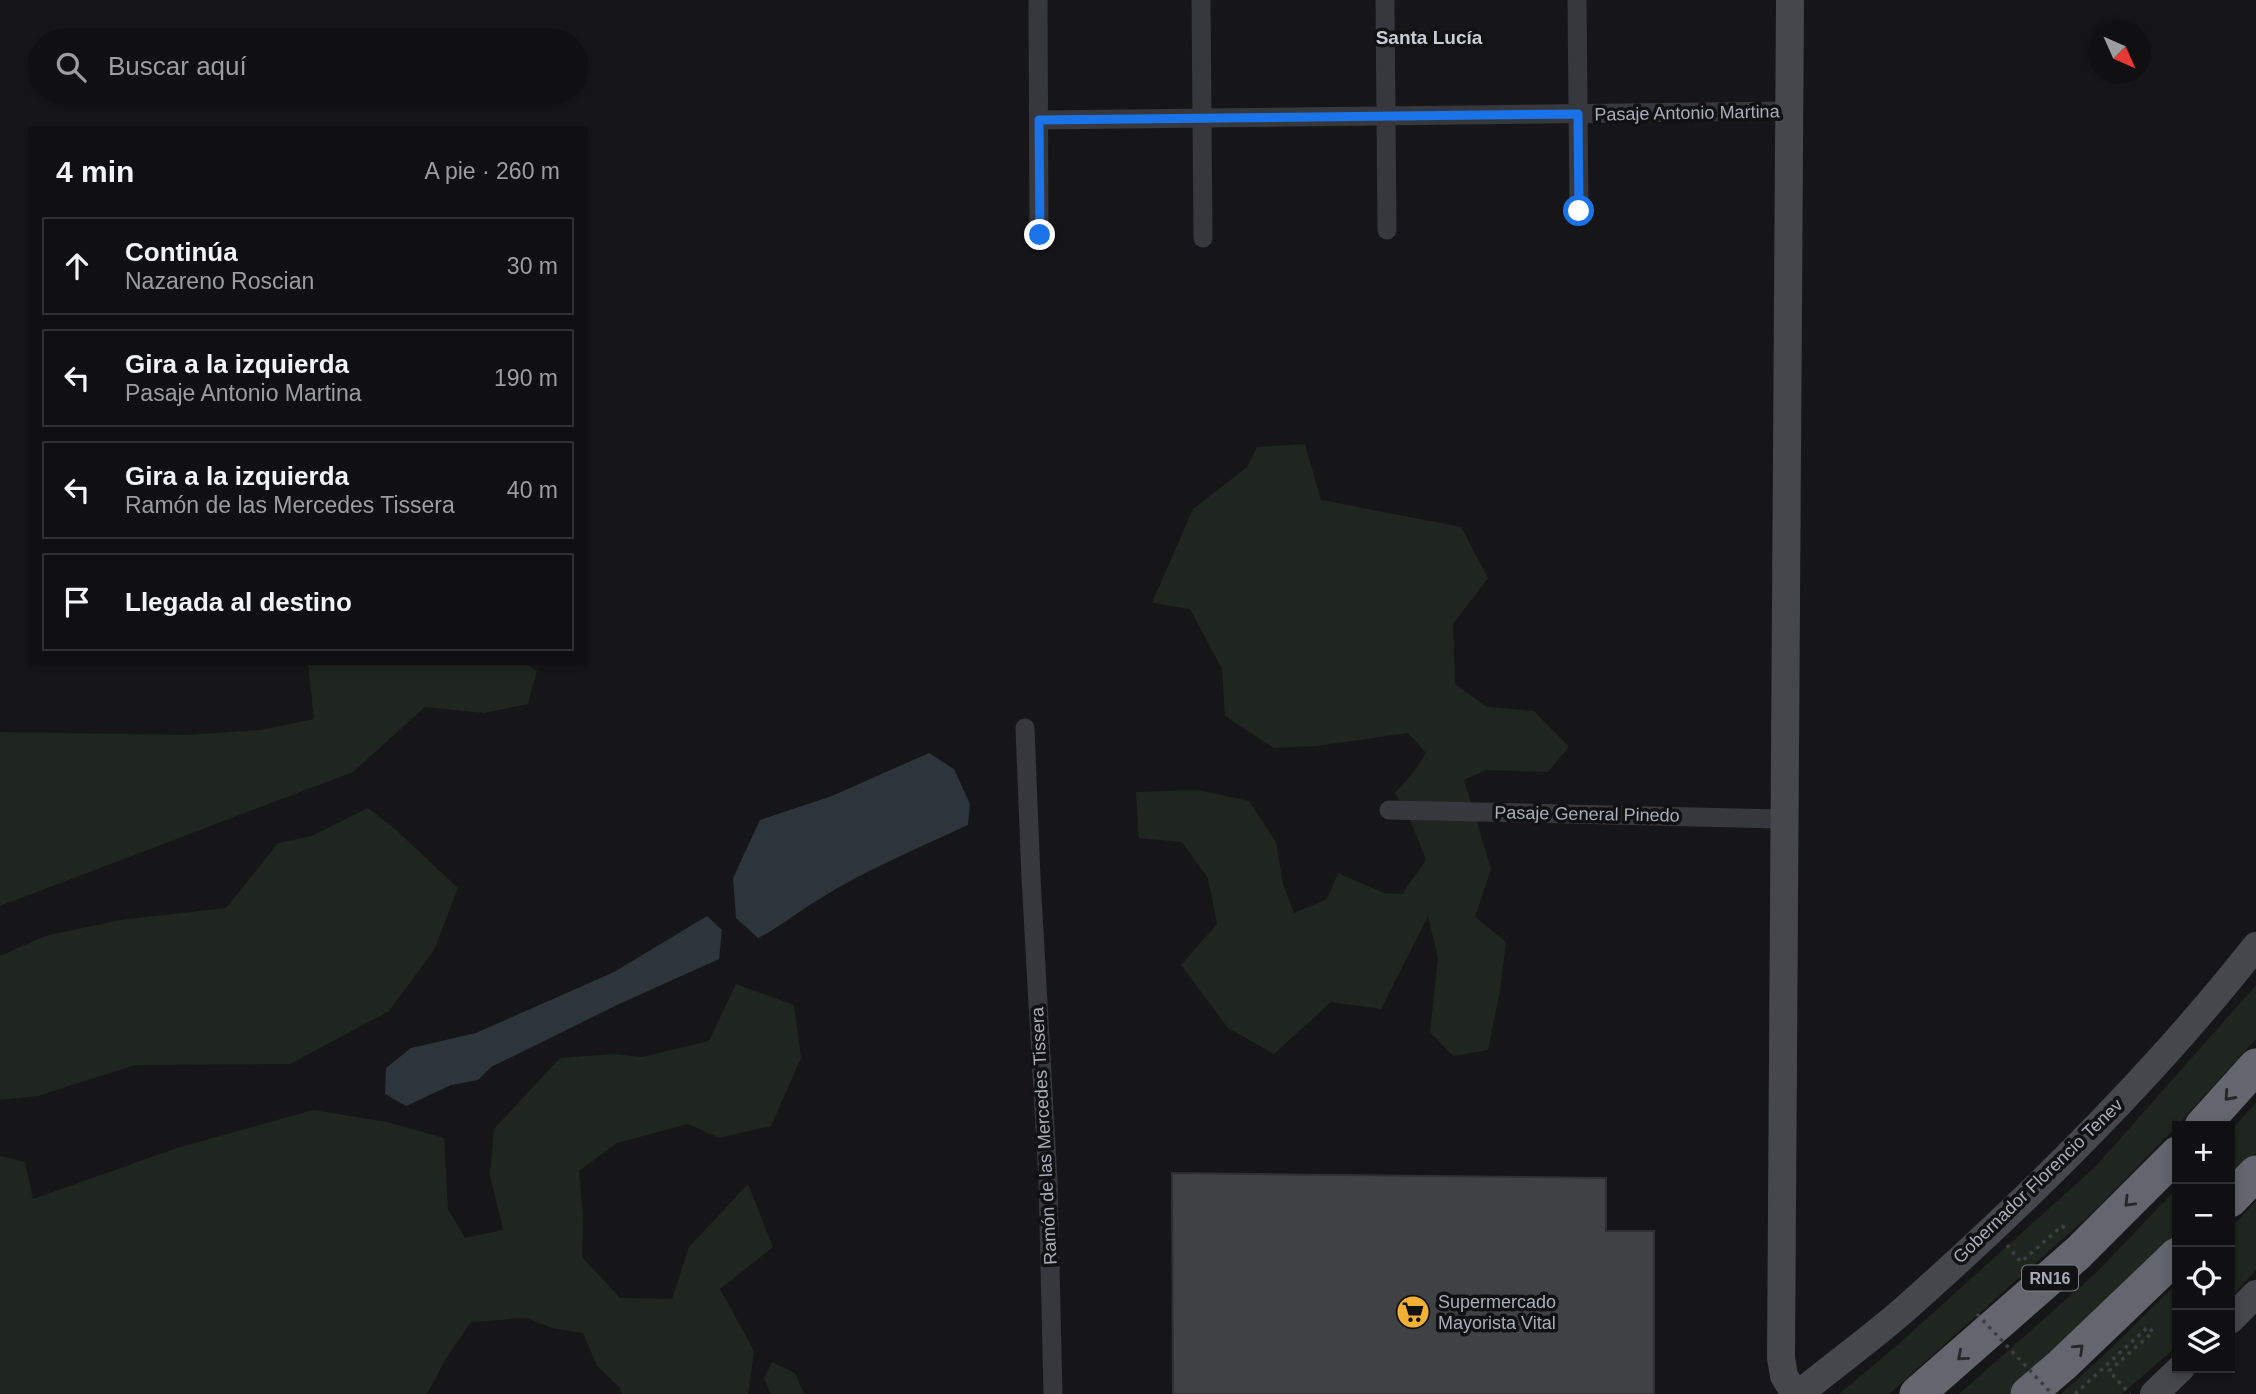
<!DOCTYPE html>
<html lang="es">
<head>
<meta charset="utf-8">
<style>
	body { margin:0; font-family:Helvetica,sans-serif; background:#1e1e20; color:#f1f3f6 }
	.controls { position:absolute; right:21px; bottom:21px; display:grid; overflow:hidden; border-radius:0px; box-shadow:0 4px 10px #0003 }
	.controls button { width:63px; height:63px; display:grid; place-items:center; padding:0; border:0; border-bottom:2px solid #303032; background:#101012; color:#f1f3f6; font:35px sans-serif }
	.compass { position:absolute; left:2088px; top:21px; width:63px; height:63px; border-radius:50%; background:#101012; box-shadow:0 4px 10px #0003; rotate:135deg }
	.stop { position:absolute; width:21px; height:21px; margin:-16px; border:5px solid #1a73e8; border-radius:50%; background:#fff }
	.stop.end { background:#1a73e8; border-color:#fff; box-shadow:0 2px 7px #0008 }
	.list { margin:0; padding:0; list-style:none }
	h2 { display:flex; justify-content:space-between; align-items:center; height:91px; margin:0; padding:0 28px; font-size:30px }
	h2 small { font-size:23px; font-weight:400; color:#9c9d9f }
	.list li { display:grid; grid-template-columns:46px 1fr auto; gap:21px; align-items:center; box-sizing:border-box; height:98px; margin:0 14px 14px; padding:0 14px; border:2px solid #303032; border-radius:0px }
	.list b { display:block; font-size:26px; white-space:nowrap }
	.list p { margin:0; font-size:23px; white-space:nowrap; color:#9c9d9f }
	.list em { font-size:23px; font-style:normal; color:#9c9d9f }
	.icon { flex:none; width:38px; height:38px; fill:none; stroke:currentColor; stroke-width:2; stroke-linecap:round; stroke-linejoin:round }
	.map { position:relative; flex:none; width:2256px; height:1394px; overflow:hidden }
	.search { position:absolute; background:#101012; box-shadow:0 4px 10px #0003; left:28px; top:28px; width:560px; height:77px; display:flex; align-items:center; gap:18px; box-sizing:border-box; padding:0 24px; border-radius:38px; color:#9c9d9f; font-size:26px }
	.panel { position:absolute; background:#101012; box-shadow:0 4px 10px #0003; left:28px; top:126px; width:560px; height:539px; border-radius:0px }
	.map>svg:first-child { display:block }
	.green { fill:#1e261f }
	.water { fill:#2c353c }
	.building { fill:#404145; stroke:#303034; stroke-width:2 }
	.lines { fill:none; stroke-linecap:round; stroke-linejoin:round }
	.path { stroke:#3d3f44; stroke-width:3.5; stroke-dasharray:3.5 5; stroke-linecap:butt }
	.street { stroke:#37383d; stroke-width:19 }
	.secondary { stroke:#45474d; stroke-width:28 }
	.highway { stroke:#63666e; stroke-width:35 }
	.path-bridge { stroke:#3d3f44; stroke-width:3.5; stroke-dasharray:3.5 5; stroke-linecap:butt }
	.oneway { stroke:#26262a }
	.route { stroke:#1a73e8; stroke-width:9 }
	.labels { text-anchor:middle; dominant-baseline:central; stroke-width:7; stroke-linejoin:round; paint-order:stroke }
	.shield { fill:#111113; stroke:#7b7e86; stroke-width:2 }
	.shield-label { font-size:16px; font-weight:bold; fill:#a8adb8 }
	.street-label { font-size:18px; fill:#a8adb8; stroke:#111113 }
	.poi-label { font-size:18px; fill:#a8adb8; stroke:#111113; text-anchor:start }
	.neighbourhood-label { font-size:19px; font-weight:bold; fill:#c9ccd4; stroke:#111113 }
</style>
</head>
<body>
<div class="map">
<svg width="2256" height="1394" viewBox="0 0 2256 1394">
	<rect width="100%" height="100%" fill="#161618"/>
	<g class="green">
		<path d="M1305,444l16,56 140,27 27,51 -35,46 2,60 32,23 47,4 35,36 -21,25 -62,-2 -22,10 27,89 -16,48 31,25 -6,48 -12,60 -35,6 -23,-24 8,-74 -10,-42 -47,93 -50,-7 -57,52 -46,-26 -47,-63 36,-41 -9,-46 -26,-36 -43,-4 -3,-46 62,-2 51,11 27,41 7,42 11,29 33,-14 11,-26 46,20 18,1 24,-34 -17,-43 -14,-24 17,-19 14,-21 -18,-20 -91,13 -43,2 -49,-32 -3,-47 -32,-60 -38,-6 41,-94 54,-42 10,-20z"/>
		<path d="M308,663h217l12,8 -9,33 -44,9 -59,-6 -72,65 -353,134v-174l186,3 75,-5 53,-11z"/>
		<path d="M368,808l27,21 63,59 -24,62 -45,61 -99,53 -155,1 -97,31 -38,4v-144l45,-20 75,-16 106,-12 52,-65 34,-7z"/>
		<path d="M736,984l58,21 7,53 -30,68 -52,12 -31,-14 -71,19 -38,28 4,45 -1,41 38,41 52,1 17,-52 59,-63 25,63 -53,42 34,62 -6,43h-126l-2,-6 -23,-22 -14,-33 -31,-5 -26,-10 -55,4 -26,38 -18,34h-427v-238l25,6 8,37 144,-51 136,-38 74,12 57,16 4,71 17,29 38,-8 -13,-55 4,-46 66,-71 53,-4 29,3 67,-16z"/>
		<path d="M2256,985v54l-79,87 -81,83 -207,185h-50l55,-46 202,-182z"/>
		<path d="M2256,1103v50l-26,29v-51z"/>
		<path d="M2177,1188v50l-24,26 -98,92 -45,38h-51l138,-122z"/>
		<path d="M2256,1201v69l-26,28v-69z"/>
		<path d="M2177,1283v63l-55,48h-61l40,-36z"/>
		<path d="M772,1362l23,11 9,21h-33l-7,-16z"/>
	</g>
	<g class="water">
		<path d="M929,753l25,16 16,35 -2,21c-52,24 -107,47 -155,78 -19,12 -35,25 -55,35l-22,-20 -3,-40 27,-58 72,-24z"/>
		<path d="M707,916l15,14 -3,29 -102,46 -126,62 -13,13 -27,5 -45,21 -21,-12 1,-26 25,-20 65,-15 138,-61z"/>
	</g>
	<path class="building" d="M1172,1173l434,5v53h48v163h-481z"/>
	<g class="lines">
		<g class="path">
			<path d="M2007,1245l14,17 41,-36 3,2"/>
			<path d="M2075,1394l73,-67 5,5 -44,39 21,23"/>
		</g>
		<g class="street">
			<path d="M1038,0l1,235"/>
			<path d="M1201,0l2,238"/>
			<path d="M1385,0l2,230"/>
			<path d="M1577,0l2,210"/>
			<path d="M1039,120l750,-9"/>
			<path d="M1025,728l6,150 17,303 5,213"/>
			<path d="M1389,810l395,9"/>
		</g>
		<g class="secondary">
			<path d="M1790,0l-9,1358 3,18 11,18"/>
			<path d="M2230,1320l26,-26"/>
			<path d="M1799,1394c35,-29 73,-56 107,-86 125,-111 247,-231 350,-362"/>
			<path d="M2154,1394l27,-26"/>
		</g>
		<g class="highway">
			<path d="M2202,1126l54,-60"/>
			<path d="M2230,1200l26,-27"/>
			<path d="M1917,1394l161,-141 99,-99"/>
			<path d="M2028,1394l34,-29 115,-110"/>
		</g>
		<path class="path-bridge" d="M1977,1314l75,80"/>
	</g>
	<defs><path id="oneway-chevron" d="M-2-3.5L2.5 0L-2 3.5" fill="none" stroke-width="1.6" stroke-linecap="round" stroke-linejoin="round" transform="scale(1.75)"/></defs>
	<g class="oneway">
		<use href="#oneway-chevron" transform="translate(2229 1096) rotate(132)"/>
		<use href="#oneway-chevron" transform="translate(2129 1202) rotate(135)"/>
		<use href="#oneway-chevron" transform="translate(2079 1349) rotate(-43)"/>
		<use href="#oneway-chevron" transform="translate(1962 1356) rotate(139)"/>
	</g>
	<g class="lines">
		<path class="route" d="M1040,235l-1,-115 539,-6 1,97"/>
	</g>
	<defs>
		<symbol id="supermarket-disc" viewBox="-11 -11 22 22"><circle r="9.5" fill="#f2b134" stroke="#111113"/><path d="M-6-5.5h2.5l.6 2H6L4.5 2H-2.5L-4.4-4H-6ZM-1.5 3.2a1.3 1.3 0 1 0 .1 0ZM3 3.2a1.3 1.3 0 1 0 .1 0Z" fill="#111"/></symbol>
	</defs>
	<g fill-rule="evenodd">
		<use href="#supermarket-disc" x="1394" y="1293" width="38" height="38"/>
	</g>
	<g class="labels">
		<rect class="shield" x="2022" y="1265.5" width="56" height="25" rx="5"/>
		<g class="shield-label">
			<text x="2050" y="1278">RN16</text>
		</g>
		<g class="street-label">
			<text transform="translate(1687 113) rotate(-1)">Pasaje Antonio Martina</text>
			<text transform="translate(1587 814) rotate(1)">Pasaje General Pinedo</text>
			<text transform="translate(1044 1136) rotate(-93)">Ramón de las Mercedes Tissera</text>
			<text transform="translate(2038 1181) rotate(-44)">Gobernador Florencio Tenev</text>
		</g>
		<g class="poi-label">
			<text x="1438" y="1302">Supermercado<tspan x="1438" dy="21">Mayorista Vital</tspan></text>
		</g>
		<g class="neighbourhood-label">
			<text x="1429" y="37">Santa Lucía</text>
		</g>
	</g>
</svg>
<div class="controls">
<button>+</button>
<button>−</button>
<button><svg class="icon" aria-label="locate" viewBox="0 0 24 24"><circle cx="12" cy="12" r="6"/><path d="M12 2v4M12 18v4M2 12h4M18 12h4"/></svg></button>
<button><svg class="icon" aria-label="layers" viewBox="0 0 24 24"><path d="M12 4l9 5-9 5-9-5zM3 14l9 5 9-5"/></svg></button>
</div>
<svg class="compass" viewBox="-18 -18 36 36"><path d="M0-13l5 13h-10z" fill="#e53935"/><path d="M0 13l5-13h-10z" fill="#9c9d9f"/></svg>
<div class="stop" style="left:1579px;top:211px"></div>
<div class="stop end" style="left:1040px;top:235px"></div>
<div class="search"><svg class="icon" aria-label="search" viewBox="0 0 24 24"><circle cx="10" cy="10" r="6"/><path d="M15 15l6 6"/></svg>Buscar aquí</div>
<section class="panel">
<h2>4 min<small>A pie · 260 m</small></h2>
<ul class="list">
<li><svg class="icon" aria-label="ahead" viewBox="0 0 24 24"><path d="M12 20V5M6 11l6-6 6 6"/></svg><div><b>Continúa</b><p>Nazareno Roscian</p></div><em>30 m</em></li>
<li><svg class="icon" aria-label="left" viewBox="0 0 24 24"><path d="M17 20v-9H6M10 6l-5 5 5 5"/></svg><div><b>Gira a la izquierda</b><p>Pasaje Antonio Martina</p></div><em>190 m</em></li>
<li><svg class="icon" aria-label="left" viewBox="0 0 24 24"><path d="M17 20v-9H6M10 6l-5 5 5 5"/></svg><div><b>Gira a la izquierda</b><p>Ramón de las Mercedes Tissera</p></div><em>40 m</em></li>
<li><svg class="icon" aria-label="arrive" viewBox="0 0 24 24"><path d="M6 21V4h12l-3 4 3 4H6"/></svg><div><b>Llegada al destino</b></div></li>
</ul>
</section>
</div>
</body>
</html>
